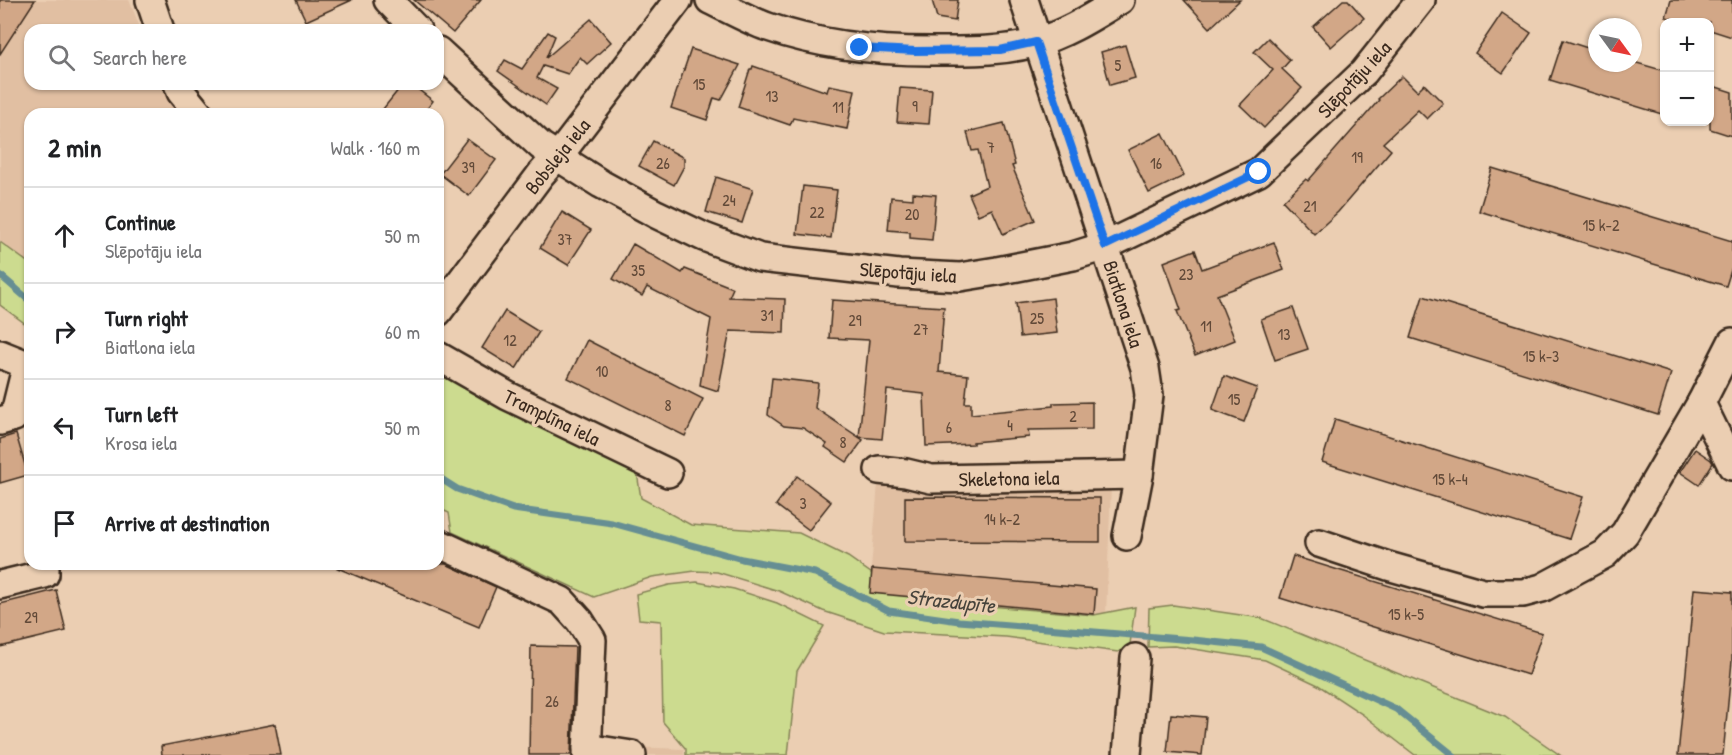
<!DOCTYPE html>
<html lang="en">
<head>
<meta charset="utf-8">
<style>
	body { margin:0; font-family:"Patrick Hand",sans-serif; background:#f2f2f2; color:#202124 }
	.controls { position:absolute; right:18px; top:18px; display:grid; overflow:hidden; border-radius:12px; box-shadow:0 2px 4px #0004 }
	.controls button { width:54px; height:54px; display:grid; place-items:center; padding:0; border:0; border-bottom:2px solid #e0e0e0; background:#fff; color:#202124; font:30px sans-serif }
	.compass { position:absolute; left:1588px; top:18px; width:54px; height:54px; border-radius:50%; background:#fff; box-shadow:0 2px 4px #0004; rotate:123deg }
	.stop { position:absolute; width:18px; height:18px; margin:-14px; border:4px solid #1a73e8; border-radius:50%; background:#fff }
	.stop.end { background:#1a73e8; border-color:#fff; box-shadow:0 2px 6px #0008 }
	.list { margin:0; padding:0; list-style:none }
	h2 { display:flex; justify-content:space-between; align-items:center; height:78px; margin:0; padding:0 24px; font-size:26px }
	h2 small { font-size:20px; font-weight:400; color:#757577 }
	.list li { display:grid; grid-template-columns:39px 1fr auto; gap:18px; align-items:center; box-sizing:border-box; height:96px; padding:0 24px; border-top:2px solid #e0e0e0 }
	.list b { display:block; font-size:22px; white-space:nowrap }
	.list p { margin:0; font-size:20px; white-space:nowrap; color:#757577 }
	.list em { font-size:20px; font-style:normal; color:#757577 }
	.icon { flex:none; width:33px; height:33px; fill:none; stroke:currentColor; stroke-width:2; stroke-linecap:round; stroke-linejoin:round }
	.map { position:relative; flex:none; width:1732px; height:755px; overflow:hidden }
	.search { position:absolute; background:#fff; box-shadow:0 2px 4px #0004; left:24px; top:24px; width:420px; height:66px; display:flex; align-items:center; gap:15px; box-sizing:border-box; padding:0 21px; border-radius:18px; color:#757577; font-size:22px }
	.panel { position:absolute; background:#fff; box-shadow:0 2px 4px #0004; left:24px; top:108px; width:420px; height:462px; border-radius:18px }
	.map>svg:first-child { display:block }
	.built { fill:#e1bfa2 }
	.green { fill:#ccdb8f; stroke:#848256; stroke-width:1.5 }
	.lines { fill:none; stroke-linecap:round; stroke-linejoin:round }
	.stream { stroke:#668e93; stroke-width:7 }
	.building { fill:#d2a787; stroke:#3b2a1e; stroke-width:1.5 }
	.minor-casing { stroke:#3b2a1e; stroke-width:32 }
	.minor { stroke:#ebceb2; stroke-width:27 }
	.route { stroke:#1a73e8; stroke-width:8 }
	.labels { text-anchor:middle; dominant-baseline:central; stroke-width:6; stroke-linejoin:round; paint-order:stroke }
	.number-label { font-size:16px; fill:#614938 }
	.street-label { font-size:20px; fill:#3b2a1e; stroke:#ebceb2 }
	.water-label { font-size:21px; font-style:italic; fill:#46433b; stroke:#ebceb2 }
</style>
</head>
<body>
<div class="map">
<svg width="1732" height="755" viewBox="0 0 1732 755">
	<rect width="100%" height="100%" fill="#ebceb2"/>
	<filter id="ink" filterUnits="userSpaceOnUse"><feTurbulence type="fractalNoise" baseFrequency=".0167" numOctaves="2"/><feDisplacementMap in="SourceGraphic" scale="12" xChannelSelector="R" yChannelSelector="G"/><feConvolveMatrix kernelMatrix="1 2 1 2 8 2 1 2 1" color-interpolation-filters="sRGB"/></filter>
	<g filter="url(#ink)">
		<g class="built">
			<path d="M0,0h129l12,30h-111v54h135l14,30h-149v150l-30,-23z"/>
			<path d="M878,483l233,2 -5,131 -237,-22z"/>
			<path d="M631,747l53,2v6h-54z"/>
		</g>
		<g class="green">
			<path d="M0,242l30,22v63l-30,-22z"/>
			<path d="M438,371l62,37 137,65 4,25 50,27 108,8 49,24 23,16 59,28 164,14 41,-8 -5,37 -12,8 -112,-15 -122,-6 -61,-20 -44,-20 -62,-19 -22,-1 -43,6 -58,20 -142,-65 -3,-19 -11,-5z"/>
			<path d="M697,582l37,7 43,14 47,23 -27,45 -9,84h-102v-6l-23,-27 -2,-101 -22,-2 -3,-25 33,-9z"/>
			<path d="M1173,605l88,13 244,99 55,38h-145l-53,-41 -44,-29 -53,-25 -91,-14 -26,1 1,-39z"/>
		</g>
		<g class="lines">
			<g class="stream">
				<path d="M0,275l30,26"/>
				<path d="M438,477l19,12 56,20 99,14 130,36 73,14 74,38 70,10 234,19 68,7 135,62 57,46"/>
			</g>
		</g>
		<g class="building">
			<path d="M0,0h35l-35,54z"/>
			<path d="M296,0h56l-46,21z"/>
			<path d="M414,0h67l-28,33z"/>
			<path d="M932,0h26l-3,21 -18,-3z"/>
			<path d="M1184,0h56l-30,28z"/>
			<path d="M1343,0h5l16,18 -33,29 -18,-20z"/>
			<path d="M1671,0h61v37l-22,-7v-8h-24l-20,-5z"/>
			<path d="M1502,13l29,20 -28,40 -28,-20z"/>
			<path d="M591,19l20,23 -24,22 -7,-7 -12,17 -25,-8 -6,12 20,11 -11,16 -48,-34 7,-11 17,9 26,-37 7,4 -9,22z"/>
			<path d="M1268,38l22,22 -8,9 20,19 -38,40 -24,-23 33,-35 -19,-18z"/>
			<path d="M1563,40l34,11v12h40l28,8v44l-115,-35z"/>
			<path d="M1125,45l10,33 -25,7 -9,-33z"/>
			<path d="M691,49l49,16 -19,35 -7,-2 -7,22 -36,-12z"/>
			<path d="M753,66l74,26 2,-7 26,5 -8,39 -54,-11 -3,7 -52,-18 12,-38h2z"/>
			<path d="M1402,76l15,15 7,-7 19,19 -16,16 -9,-9 -35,33 8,7 -53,62 -24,22 -31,-33 23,-22 2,2 71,-81 -1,-1z"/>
			<path d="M403,84h8l22,17 -10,13h-44z"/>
			<path d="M1710,85l22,7v44l-22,-7z"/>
			<path d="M900,88l32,2 -3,34 -32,-2z"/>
			<path d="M1004,123l11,42 -3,1 23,54 -32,14 -11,-25 -14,6 -9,-21 18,-8 -9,-36 -6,1 -5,-19z"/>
			<path d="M1163,133l21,43 -35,17 -21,-43z"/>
			<path d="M467,139l29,21 -27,36 -29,-22z"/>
			<path d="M653,141l31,17v8l-10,19 -35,-19z"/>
			<path d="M1492,168l240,73v26l-6,19 -247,-75z"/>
			<path d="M716,177l37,12 -11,34 -36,-11z"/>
			<path d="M803,186l34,4 -6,48 -34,-4z"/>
			<path d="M913,193l23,2 -4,45 -22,-2v-6l-22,-2 3,-33 22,2z"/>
			<path d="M562,212l29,18 -23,35 -28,-17z"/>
			<path d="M1274,242l10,28 -67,25 18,45 -40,16 -18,-45 4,-1 -17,-48 31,-12 7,19z"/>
			<path d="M633,244l49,29 3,-4 48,19 -4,9 56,2 -1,34 -54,-2 -12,60 -18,-6 11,-66 -64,-32 -5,9 -29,-17z"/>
			<path d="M1423,296l248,77 -13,42 -248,-77z"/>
			<path d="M1053,298l4,35 -37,4 -4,-34z"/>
			<path d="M832,300l112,7 -5,65 29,3 -3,28h6v11l82,-8v-3l39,-1v27l-64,1 1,7 -56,5v2l-47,2 -2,-52 -37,-4 -5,49 -23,-2 10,-97 -40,-2z"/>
			<path d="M1293,308l15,41 -33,11 -14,-41z"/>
			<path d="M505,311l34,21 -23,37 -34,-21z"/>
			<path d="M587,340l116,59 -18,37 -117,-58z"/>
			<path d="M1224,376l33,12 -13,34 -32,-12z"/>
			<path d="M772,378l46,5 -3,25 48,32 -16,22 -22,-15 2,-3 -24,-16 -19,-2 -16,-11z"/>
			<path d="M1335,419l248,78 -14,42 -247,-77z"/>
			<path d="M16,434l12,41 -28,8v-44z"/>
			<path d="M1695,449l16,11 2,3 -14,22 -19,-13z"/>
			<path d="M797,476l34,26 -22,28 -33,-25z"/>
			<path d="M905,497l195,1v44l-195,-1z"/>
			<path d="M1293,556l249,77 -14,42 -248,-77z"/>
			<path d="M328,564h118l50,23 -17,40z"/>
			<path d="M872,569l224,20 -2,25 -224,-21z"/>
			<path d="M1694,589l38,3v69l-9,94h-45z"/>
			<path d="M56,590l10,41 -66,16v-43z"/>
			<path d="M531,646l44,1 -4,108h-42z"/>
			<path d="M1171,714l35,3 -4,38 -35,-3z"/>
			<path d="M275,724l6,31h-119l-1,-9z"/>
		</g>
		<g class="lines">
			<defs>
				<g id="minor">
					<path d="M150,0l10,30"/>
					<path d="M388,0l29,30"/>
					<path d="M710,0c19,9 38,20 58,27 57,20 116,25 176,24 31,0 60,0 90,-8 32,-9 58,-26 86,-43"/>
					<path d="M1024,0l121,368 4,27 -10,80 -12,61"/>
					<path d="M438,51l103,95 60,38 55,30 48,23 56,21 139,16 61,3 37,-6 76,-15 32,-10 154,-74 105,-100 57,-72"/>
					<path d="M178,84l3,8 18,22"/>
					<path d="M438,312l103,-138 26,-29 111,-145"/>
					<path d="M0,354l30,12"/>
					<path d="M438,356l70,40 160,77"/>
					<path d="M1701,403l31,63"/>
					<path d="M0,421l14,-4 13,-53"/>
					<path d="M879,470l27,3 25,6 208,-4"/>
					<path d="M438,543l124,58 18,20 12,19 -5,115"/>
					<path d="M1319,543l69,23 95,27h40l19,-5 63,-34 20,-21 76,-130 31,-61"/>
					<path d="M0,585l45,-11v-10"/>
					<path d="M587,748l45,7"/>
					<path d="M1127,755l8,-97"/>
				</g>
			</defs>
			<use href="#minor" class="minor-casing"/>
			<use href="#minor" class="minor"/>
		</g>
	</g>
	<g class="lines" filter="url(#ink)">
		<path class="route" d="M860,48l55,3 85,-1 36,-8 69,204 154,-74"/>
	</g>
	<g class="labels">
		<g class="number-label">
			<text x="1118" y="65">5</text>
			<text x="699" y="84">15</text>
			<text x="772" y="96">13</text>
			<text x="915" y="106">9</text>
			<text x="838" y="107">11</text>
			<text x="991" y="147">7</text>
			<text x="1357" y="157">19</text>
			<text x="663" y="163">26</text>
			<text x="1156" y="163">16</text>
			<text x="468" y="167">39</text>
			<text x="729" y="200">24</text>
			<text x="1310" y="206">21</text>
			<text x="817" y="212">22</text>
			<text x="912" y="214">20</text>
			<text x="1601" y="225">15 k-2</text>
			<text x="565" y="239">37</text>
			<text x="638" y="270">35</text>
			<text x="1186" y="274">23</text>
			<text x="767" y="315">31</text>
			<text x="1037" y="318">25</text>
			<text x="855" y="320">29</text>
			<text x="1206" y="326">11</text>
			<text x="921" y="329">27</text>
			<text x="1284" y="334">13</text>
			<text x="510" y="340">12</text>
			<text x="1541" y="356">15 k-3</text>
			<text x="602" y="371">10</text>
			<text x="1234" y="399">15</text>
			<text x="668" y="405">8</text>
			<text x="1073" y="416">2</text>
			<text x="1010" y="425">4</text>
			<text x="949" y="427">6</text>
			<text x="843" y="442">8</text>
			<text x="1450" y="479">15 k-4</text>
			<text x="803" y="503">3</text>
			<text x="1002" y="519">14 k-2</text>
			<text x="1406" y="614">15 k-5</text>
			<text x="31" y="617">29</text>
			<text x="552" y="701">26</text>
		</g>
		<g class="street-label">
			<text transform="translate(1354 79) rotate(-47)">Slēpotāju iela</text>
			<text transform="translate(557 156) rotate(-51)">Bobsleja iela</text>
			<text transform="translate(908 272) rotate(4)">Slēpotāju iela</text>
			<text transform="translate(1124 304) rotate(72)">Biatlona iela</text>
			<text transform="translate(552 417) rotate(26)">Tramplīna iela</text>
			<text transform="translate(1009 478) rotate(-1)">Skeletona iela</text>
		</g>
		<g class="water-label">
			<text transform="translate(951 601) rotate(6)">Strazdupīte</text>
		</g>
	</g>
</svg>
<div class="controls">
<button>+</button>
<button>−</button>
</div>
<svg class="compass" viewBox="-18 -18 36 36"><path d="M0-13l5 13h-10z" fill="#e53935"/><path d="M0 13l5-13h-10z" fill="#757577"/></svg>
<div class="stop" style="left:1259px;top:172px"></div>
<div class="stop end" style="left:860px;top:48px"></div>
<div class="search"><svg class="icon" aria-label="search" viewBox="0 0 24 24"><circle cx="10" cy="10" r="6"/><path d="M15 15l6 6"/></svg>Search here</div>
<section class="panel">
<h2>2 min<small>Walk · 160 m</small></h2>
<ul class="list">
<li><svg class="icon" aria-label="ahead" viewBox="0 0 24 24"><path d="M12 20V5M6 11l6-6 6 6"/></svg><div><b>Continue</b><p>Slēpotāju iela</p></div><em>50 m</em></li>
<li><svg class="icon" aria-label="right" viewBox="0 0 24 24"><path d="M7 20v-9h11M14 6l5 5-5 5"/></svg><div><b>Turn right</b><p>Biatlona iela</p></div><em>60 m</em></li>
<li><svg class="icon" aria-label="left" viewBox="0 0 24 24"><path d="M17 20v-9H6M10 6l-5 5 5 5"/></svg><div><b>Turn left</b><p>Krosa iela</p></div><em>50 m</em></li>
<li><svg class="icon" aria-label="arrive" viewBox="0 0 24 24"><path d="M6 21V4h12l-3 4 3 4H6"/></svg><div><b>Arrive at destination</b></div></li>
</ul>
</section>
</div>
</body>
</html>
